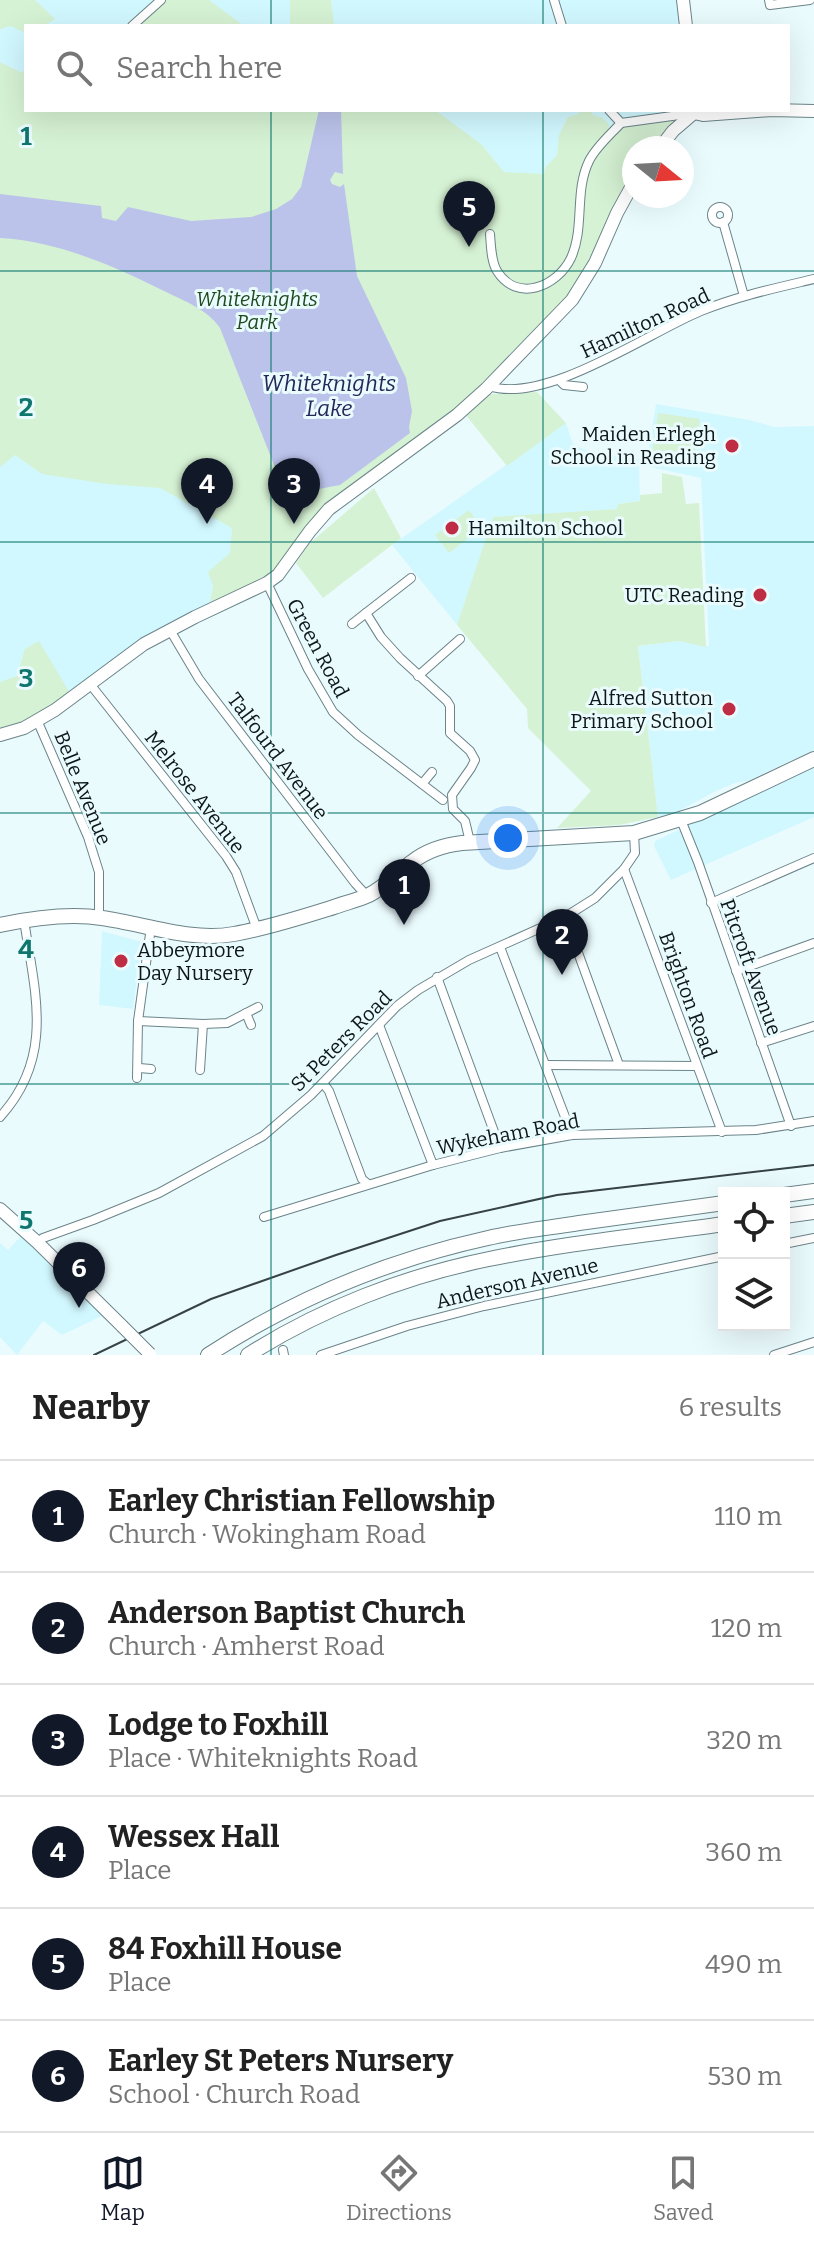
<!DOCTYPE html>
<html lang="en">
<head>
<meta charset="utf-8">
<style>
	body { margin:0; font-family:Bitter,serif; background:#f6f6f6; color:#222 }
	.controls { position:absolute; right:24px; bottom:24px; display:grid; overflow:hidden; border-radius:0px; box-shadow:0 8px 32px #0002 }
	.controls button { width:72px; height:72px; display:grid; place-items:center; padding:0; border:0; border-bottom:2px solid #e0e0e0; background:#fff; color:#222; font:40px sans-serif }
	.compass { position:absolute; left:622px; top:136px; width:72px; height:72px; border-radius:50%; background:#fff; box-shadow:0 8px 32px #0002; rotate:108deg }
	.you { position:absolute; left:508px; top:838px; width:28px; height:28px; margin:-20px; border:6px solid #fff; border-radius:50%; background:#1a73e8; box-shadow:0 0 0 12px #1a73e833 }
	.badge { display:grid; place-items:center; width:52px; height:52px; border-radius:50%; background:#111827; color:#fff; font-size:26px; font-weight:700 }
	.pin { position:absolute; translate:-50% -66px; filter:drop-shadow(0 2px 4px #0008) }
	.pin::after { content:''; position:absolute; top:42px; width:28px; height:24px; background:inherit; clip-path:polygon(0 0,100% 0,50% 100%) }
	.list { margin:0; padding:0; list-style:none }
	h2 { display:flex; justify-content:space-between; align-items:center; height:104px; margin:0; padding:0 32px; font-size:34px }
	h2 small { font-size:26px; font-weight:400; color:#767676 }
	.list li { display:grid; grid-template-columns:52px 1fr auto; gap:24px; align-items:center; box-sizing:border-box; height:112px; padding:0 32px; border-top:2px solid #e0e0e0 }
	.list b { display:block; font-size:30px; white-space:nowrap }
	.list p { margin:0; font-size:26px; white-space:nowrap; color:#767676 }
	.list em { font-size:26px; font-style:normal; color:#767676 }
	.icon { flex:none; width:44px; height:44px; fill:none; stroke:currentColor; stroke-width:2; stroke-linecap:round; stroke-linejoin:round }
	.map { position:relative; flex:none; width:814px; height:1355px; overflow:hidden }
	.search { position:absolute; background:#fff; box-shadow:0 8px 32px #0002; left:24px; right:24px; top:24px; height:88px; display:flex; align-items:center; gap:20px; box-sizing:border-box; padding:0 28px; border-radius:0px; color:#767676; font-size:30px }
	.sheet { height:776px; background:#fff }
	nav { display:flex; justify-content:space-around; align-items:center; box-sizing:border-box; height:112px; border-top:2px solid #e0e0e0; background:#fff; font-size:22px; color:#767676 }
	nav a { display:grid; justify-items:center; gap:4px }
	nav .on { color:#111827 }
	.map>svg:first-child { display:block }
	.built { fill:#d2f8ff }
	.green { fill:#d6f2d4 }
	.water { fill:#bcc3eb }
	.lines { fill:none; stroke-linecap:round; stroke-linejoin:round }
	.street-casing { stroke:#6b8489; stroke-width:10 }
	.secondary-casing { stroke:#6b8489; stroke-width:14 }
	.primary-casing { stroke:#6b8489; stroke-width:16 }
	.street { stroke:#fff; stroke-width:8 }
	.secondary { stroke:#fff; stroke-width:12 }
	.primary { stroke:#fff; stroke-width:14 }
	.rail { stroke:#364244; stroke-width:2 }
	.secondary-bridge-casing { stroke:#6b8489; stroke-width:14; stroke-linecap:butt }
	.secondary-bridge { stroke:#fff; stroke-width:12 }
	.grid { fill:none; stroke:#0f766e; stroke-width:2; stroke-opacity:0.55 }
	.poi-dot { fill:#be2d43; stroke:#eafbfe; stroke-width:3 }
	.labels { text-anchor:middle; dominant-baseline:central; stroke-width:6; stroke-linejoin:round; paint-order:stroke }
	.park-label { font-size:20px; font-style:italic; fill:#1e4a1e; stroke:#eafbfe }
	.street-label { font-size:20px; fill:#0d1719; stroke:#eafbfe }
	.poi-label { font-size:20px; fill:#0d1719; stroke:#eafbfe; text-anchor:end }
	.water-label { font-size:22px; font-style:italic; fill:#242758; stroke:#eafbfe }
	.grid-label { font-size:26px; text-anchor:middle; font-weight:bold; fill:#0f766e; stroke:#eafbfe; stroke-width:6; stroke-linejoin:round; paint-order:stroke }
</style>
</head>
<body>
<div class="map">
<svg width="814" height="1355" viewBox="0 0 814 1355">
	<rect width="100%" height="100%" fill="#eafbfe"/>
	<g class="built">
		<path d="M0,0h679l4,26h-657v84h661l-53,38 -65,148 -58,57 -23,26 -143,115 -68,79 -109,54 -102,71 -66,30z"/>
		<path d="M656,404l94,16 24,7 40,-1v324l-67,31 -12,2 -19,8 -41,22 -17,4 -20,-171 41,-5 30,5 -8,-168 -55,-12z"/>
		<path d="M566,423l7,21 13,6 53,10 1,41 -22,3v5l-125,9 -36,107 -65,-80z"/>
		<path d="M814,766v51l-143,63 -17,-34 1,-5z"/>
		<path d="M102,931l40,11 -9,67 -34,-4z"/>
		<path d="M21,1236l50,47 31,33 -40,19 -19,-14 -26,34 -17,-18v-94l8,7z"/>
	</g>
	<g class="green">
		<path d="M0,0h35l20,19 -11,7h-18v5l-3,1 -12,-6 -11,3z"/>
		<path d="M162,0h47l35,26h-112z"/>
		<path d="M290,0h41l3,26h-44z"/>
		<path d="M0,62l22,11 4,-6v43h409l46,34 23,28 40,2 1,-6 12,-13 2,-20 9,-18 11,-3v-4h12l2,5 8,2 8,7 -1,8 13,-9 67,-9 -33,34h-21v29l-40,84 -19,28 -64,64 -56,61 -110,80 -79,87 -56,21 3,-16 -5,-14 22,-19 2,-25 -72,-40 -53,-4 -65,-10 -27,-19 -15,12z"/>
		<path d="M537,392l29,31 -59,43 -43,-53 27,-19z"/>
		<path d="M658,413l42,6 -7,47 -42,-6z"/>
		<path d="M662,473l20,4 4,27 13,-1 7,144 -27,-6 -41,5 20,171 -39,8 -62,3 34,-37 -63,-63 -1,-19 -70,-84 36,-108 124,-8 1,-5 22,-3v-6l22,-2z"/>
		<path d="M374,488l27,50 -78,60 -27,-35 14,-20z"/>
		<path d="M469,510l13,18 -33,25 -14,-18z"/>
		<path d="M39,641l32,54 -58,31 -13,2v-46l17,-6 8,-27z"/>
	</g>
	<path class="water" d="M319,110h22l2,64 -8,-2 -5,8 2,4 8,3 4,-3 13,92 49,102 6,33 -3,16 1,6 -70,52 -42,8 -10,-4 -8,-9 -60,-152c-13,-19 -36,-27 -56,-37 -50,-25 -107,-50 -164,-53v-44l101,12 1,12 14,3 12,-14 63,14 60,-4 25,-8 16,-10 9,-12z"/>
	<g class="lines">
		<defs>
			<g id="street">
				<path d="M554,0l8,26"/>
				<path d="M769,0l1,5 40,-5"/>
				<path d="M132,26l29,-26"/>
				<path d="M609,110l12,13"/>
				<circle cx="720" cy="215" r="8"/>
				<path d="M723,222l21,74"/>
				<path d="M490,234c1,12 1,27 7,37 20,32 60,16 74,-13 14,-31 3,-66 18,-97 7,-14 21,-26 32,-38l73,-10"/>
				<path d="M559,380l5,5 19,2"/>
				<path d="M489,386c56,19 159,-53 212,-75 37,-15 75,-23 113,-32"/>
				<path d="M267,583l41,86 25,43 25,23 85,65"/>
				<path d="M366,613l45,-35"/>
				<path d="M352,624l14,-11 15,24 19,21 47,43 3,5v27l20,18 5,9 -4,8 -19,27 1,14 12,12 5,21"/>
				<path d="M170,630l29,49 156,204 12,13"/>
				<path d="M418,676l42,-37"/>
				<path d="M90,684l136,172 10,16 21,57"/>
				<path d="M37,720l51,117 11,35v45"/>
				<path d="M422,784l10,-12"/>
				<path d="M681,820l17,42 93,264"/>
				<path d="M624,869l98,263"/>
				<path d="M711,903l103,-45"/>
				<path d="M565,917l54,148"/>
				<path d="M500,947l72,188"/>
				<path d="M736,971l78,-28"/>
				<path d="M437,977l63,171"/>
				<path d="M246,1013l5,12"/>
				<path d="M138,1021l65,3 24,-1 31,-16"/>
				<path d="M379,1025l54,140"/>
				<path d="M761,1043l53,-17"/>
				<path d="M547,1065l150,1"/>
				<path d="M139,1068l12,1"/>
				<path d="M200,1070l3,-46"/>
				<path d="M137,1078l1,-57 13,-94"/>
				<path d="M323,1083l6,8 33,88 6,5"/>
				<path d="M0,1117c55,-60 35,-124 24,-197"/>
				<path d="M264,1217l169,-52 67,-17 72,-13 184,-5 58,-9"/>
				<path d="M37,1242l6,-4 50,-18 66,-27 104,-57 48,-41 86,-89 21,-16 51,-30 96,-43 30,-19 29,-29 11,-16 -1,-20"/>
				<path d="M784,1244l30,-6"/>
				<path d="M283,1350l1,5"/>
				<path d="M321,1355l86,-29 77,-20 240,-50"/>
				<path d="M774,1355l40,-13"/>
			</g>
			<g id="secondary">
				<path d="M683,0l3,26"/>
				<path d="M694,113l9,2 68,-5 43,1"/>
				<path d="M660,148l13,-17 21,-18"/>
				<path d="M0,735l24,-7 31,-18 89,-66 51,-27 72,-34 11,-8 32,-44 19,-22 128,-94 29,-26 86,-89 23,-37 22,-50 17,-31"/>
				<path d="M0,1209l37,33 85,84"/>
			</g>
			<g id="primary">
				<path d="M0,925c33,-7 69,-12 102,-7 43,6 89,24 132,16 34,-6 68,-17 100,-27 11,-4 24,-7 35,-12 16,-8 28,-22 43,-33 14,-11 33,-17 50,-19l172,-10 66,-20 114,-54"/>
				<path d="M784,1195l30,-4"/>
				<path d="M784,1216l30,-4"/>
				<path d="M208,1355c86,-56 180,-95 280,-117 30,-7 61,-10 91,-15 48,-7 97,-13 145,-20"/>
				<path d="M248,1355c72,-46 157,-79 241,-96 78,-16 157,-24 235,-35"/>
			</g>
		</defs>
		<use href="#street" class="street-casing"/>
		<use href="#secondary" class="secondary-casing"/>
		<use href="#primary" class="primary-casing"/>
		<use href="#street" class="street"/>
		<use href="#secondary" class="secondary"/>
		<use href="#primary" class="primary"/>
		<path class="rail" d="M94,1355l117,-56 125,-44 104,-34 117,-26 257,-30"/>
		<defs>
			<path id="secondary-bridge" d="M122,1326l28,28"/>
		</defs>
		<use href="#secondary-bridge" class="secondary-bridge-casing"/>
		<use href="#secondary-bridge" class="secondary-bridge"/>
	</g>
	<path class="grid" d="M271,0v26M543,0v26M271,110v1245M543,110v1245M0,271h814M0,542h814M0,813h814M0,1084h814"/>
	<g class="poi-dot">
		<circle cx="732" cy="446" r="8"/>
		<circle cx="452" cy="528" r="8"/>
		<circle cx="760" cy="595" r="8"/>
		<circle cx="729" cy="709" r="8"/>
		<circle cx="121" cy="961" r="8"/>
	</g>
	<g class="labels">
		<g class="park-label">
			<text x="257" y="299">Whiteknights<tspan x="257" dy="23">Park</tspan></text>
		</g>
		<g class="street-label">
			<text transform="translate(645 323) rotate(-25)">Hamilton Road</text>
			<text transform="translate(318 648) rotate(62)">Green Road</text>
			<text transform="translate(278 756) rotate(53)">Talfourd Avenue</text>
			<text transform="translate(83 788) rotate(68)">Belle Avenue</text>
			<text transform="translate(195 792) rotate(52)">Melrose Avenue</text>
			<text transform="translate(751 967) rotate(70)">Pitcroft Avenue</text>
			<text transform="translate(688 995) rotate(70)">Brighton Road</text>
			<text transform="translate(341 1041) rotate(-45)">St Peters Road</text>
			<text transform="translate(508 1134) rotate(-11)">Wykeham Road</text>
			<text transform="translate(517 1283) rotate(-13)">Anderson Avenue</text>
		</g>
		<g class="poi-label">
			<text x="716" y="434">Maiden Erlegh<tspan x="716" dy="23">School in Reading</tspan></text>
			<text x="468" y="528" text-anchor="start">Hamilton School</text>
			<text x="744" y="595">UTC Reading</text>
			<text x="713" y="698">Alfred Sutton<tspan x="713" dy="23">Primary School</tspan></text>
			<text x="137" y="950" text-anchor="start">Abbeymore<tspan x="137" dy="23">Day Nursery</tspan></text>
		</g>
		<g class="water-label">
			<text x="329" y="383">Whiteknights<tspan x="329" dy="25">Lake</tspan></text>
		</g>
	</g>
	<g class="grid-label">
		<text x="26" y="145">1</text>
		<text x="26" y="416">2</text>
		<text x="26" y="687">3</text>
		<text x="26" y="958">4</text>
		<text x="26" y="1229">5</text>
	</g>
</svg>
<div class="controls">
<button><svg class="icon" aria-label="locate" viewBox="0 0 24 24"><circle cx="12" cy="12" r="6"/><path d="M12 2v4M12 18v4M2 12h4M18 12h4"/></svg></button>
<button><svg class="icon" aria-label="layers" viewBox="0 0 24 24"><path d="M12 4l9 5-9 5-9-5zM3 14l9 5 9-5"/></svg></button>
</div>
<svg class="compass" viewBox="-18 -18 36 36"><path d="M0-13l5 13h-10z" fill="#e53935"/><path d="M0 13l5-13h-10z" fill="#767676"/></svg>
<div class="you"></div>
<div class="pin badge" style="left:404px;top:925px">1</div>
<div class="pin badge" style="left:562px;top:975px">2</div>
<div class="pin badge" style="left:294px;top:524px">3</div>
<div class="pin badge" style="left:207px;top:524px">4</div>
<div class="pin badge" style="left:469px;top:247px">5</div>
<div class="pin badge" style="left:79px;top:1308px">6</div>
<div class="search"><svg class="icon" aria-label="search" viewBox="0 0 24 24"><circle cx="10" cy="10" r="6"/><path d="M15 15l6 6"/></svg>Search here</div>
</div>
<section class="sheet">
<h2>Nearby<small>6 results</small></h2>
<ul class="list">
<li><span class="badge">1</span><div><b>Earley Christian Fellowship</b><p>Church · Wokingham Road</p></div><em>110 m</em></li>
<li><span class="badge">2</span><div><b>Anderson Baptist Church</b><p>Church · Amherst Road</p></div><em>120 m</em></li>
<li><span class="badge">3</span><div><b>Lodge to Foxhill</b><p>Place · Whiteknights Road</p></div><em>320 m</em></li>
<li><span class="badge">4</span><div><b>Wessex Hall</b><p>Place</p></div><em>360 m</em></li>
<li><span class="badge">5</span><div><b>84 Foxhill House</b><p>Place</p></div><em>490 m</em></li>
<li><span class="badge">6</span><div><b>Earley St Peters Nursery</b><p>School · Church Road</p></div><em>530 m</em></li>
</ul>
</section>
<nav>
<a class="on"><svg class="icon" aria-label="map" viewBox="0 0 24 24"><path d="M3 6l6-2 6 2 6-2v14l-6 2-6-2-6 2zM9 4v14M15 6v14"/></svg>Map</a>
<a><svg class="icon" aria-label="directions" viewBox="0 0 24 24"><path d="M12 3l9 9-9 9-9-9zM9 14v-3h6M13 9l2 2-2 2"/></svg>Directions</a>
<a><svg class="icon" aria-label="saved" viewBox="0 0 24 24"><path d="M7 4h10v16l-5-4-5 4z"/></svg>Saved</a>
</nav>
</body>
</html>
